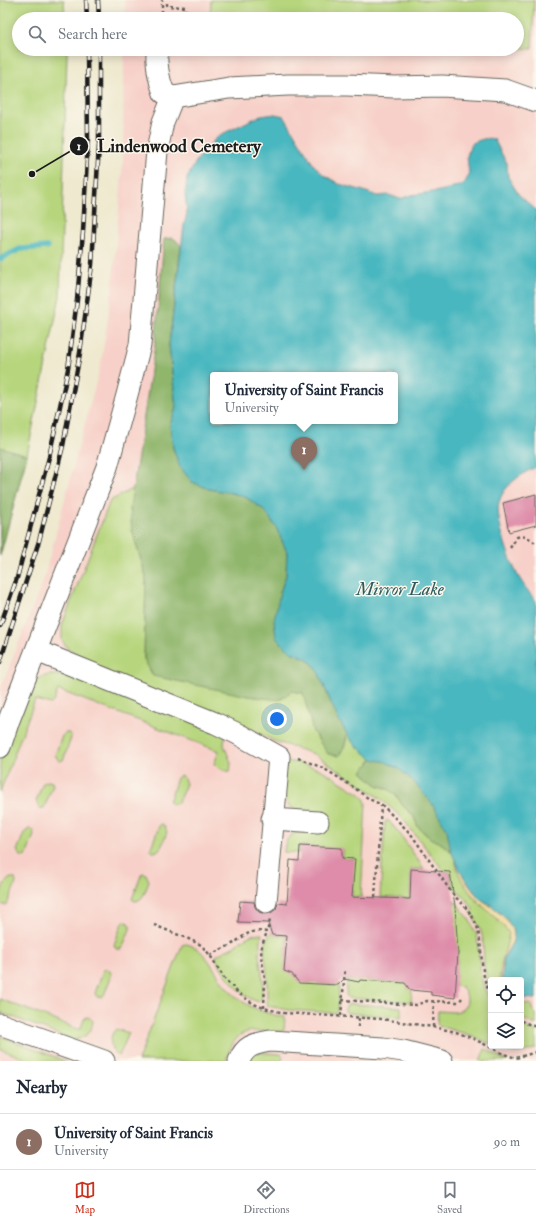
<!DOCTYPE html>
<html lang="en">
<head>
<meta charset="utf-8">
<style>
	body { margin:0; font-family:"IM FELL Double Pica",serif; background:#f2f2f3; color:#1f2937 }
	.controls { position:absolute; right:12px; bottom:12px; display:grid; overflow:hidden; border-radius:4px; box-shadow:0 2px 10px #0003 }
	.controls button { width:36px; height:36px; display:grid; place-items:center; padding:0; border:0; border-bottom:1px solid #e0e1e3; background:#fff; color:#1f2937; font:20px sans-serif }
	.you { position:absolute; left:277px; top:719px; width:14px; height:14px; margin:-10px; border:3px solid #fff; border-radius:50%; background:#1a73e8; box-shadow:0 0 0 6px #1a73e833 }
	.badge { display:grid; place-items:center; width:26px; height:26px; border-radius:50%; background:#c8321e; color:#fff; font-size:13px; font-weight:700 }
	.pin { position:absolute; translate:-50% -33px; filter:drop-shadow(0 1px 2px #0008) }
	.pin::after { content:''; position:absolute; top:21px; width:14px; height:12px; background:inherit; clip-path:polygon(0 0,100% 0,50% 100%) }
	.popup { position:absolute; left:210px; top:372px; width:188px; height:52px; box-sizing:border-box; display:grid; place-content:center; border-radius:4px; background:#fff; filter:drop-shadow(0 1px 3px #0005); font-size:13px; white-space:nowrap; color:#747a83 }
	.popup b { font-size:15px; color:#1f2937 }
	.popup::after { content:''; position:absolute; left:50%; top:100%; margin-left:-8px; border:8px solid transparent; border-top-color:#fff }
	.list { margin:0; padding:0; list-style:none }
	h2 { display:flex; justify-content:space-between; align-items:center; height:52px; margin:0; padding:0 16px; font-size:17px }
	h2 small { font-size:13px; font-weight:400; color:#747a83 }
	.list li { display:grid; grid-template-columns:26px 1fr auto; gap:12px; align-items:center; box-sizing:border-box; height:56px; padding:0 16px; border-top:1px solid #e0e1e3 }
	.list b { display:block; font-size:15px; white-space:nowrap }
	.list p { margin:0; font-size:13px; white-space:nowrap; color:#747a83 }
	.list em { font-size:13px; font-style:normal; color:#747a83 }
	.icon { flex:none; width:22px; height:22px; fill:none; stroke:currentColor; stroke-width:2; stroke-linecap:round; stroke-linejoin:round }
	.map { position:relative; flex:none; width:536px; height:1061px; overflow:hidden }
	.search { position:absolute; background:#fff; box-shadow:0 2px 10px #0003; left:12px; right:12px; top:12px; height:44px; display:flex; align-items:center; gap:10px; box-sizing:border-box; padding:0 14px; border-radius:22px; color:#747a83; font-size:15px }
	.sheet { height:108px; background:#fff }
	nav { display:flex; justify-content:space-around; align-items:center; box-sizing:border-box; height:56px; border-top:1px solid #e0e1e3; background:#fff; font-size:11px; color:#747a83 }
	nav a { display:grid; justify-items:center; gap:2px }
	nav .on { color:#c8321e }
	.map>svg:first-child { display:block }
	.built { fill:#f7d1c9; fill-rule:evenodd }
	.green { fill:#b6d57c; stroke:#69784c }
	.forest { fill:#90b66c; stroke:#566944 }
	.sand { fill:#eeda9e; stroke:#857b5d }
	.water { fill:#49b7c0; stroke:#326a6e; fill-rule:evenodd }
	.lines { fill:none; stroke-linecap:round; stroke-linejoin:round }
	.stream { stroke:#49b7c0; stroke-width:5.5 }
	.building { fill:#de8ca9 }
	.minor-casing { stroke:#66645b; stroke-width:23 }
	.path { stroke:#66645b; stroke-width:2.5; stroke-dasharray:3 3; stroke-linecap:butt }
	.minor { stroke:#fff; stroke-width:21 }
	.rail-casing { stroke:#1c1c1c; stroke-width:4.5 }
	.rail { stroke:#fbf7ec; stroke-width:3; stroke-dasharray:9; stroke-linecap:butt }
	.labels { text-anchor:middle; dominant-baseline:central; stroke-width:3; stroke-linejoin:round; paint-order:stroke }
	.water-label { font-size:18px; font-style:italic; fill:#2e5a5e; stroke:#fbf7ec }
	.leader { fill:none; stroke:#1c1c1c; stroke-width:1.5 }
	.callout-dot { fill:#1c1c1c; stroke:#fbf7ec; stroke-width:1.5 }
	.mark-label { font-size:12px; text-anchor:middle; font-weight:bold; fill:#fff }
	.callout-label { font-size:18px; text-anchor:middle; font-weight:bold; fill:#1c1c1c; stroke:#fbf7ec; stroke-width:3; stroke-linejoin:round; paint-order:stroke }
</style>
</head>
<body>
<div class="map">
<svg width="536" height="1061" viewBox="0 0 536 1061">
	<rect width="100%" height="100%" fill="#fbf7ec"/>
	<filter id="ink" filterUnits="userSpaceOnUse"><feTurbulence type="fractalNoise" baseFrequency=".025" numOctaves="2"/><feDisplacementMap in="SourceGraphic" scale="8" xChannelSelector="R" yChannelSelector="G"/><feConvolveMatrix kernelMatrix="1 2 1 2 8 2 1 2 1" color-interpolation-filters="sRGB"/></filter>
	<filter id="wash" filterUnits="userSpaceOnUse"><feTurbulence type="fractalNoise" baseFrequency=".012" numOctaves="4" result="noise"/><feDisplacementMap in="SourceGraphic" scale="16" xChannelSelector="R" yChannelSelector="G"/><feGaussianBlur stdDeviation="0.9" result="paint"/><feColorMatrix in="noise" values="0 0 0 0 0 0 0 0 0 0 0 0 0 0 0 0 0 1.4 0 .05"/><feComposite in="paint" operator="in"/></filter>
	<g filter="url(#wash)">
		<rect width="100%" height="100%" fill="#efe9cf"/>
		<path class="built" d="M125,0h411v1061h-536v-371l44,-112 57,-215 11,-72 11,-130 1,-112h393v-30h-392zM213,375h182v46h-182zM491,980h30v66h-30z"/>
		<g class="green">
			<path d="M0,0h64l1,19h-46v30h48v4l-7,243 -33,159 -27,101z"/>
			<path d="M211,0h323l-2,49 -15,-1v-29h-307z"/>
			<path d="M134,488l-4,20 2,22 14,47 -2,82 148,32 12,2 4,15 37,37 2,-11 7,10 18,15 -10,13 15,13 9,3 9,6 9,13 9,8 5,12 12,11 12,6 9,7 4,8 4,15 14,23 25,23 11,13c-2,16 -10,31 -9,47h-9v10l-3,-7 -4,-17 -1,-26 -2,-9 -10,-19 2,-2v-1l-9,-13 -11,-9 -3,-15 -6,-1 -42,-53 -22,-20 -66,-44 -40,-13 -27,-14 -130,-50 -50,-29 -5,-8v-15l48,-124z"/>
			<path d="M48,675h16l25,5 136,55 -1,10 7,18 -1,9 -13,-5 -3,-3 5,-13 -161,-61 -4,11 -3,3 -16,-4 -35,92v-31l21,-55 10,-20 6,-7z"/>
			<path d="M65,733h5l1,5 -7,20 -1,2 -4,1 -4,-6 7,-19z"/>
			<path d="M286,762h10l26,8 38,24 4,4 2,5 -5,94h-9l2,-38 -12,-1v-9l-42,-3 -1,7 -15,-1c1,-15 8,-19 22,-23l-11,-19 -6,-4 -8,-15z"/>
			<path d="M179,776h4l3,8 -8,18 -2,2h-4l-3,-2 8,-24z"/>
			<path d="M48,781l4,1 1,3 -9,23h-5l-3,-7 7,-18z"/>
			<path d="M388,820l12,14 24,35h-13l-1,30 -30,-2 5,-75z"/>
			<path d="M160,824l4,1 3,7c-3,7 -5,20 -14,20l-3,-2z"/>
			<path d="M29,829l4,1 1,5 -7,19 -1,2 -4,1 -5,-6 7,-18z"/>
			<path d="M142,873l4,1 3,7c-3,7 -5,20 -14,20l-3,-2z"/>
			<path d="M11,878h4l1,5 -9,22h-4l-3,-3c0,-8 3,-21 11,-24z"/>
			<path d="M454,900l14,17 9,18 4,43 5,14 5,9v43l-18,-8 -34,-10 -2,-2 1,-13c5,0 11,1 16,1 15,-1 16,-16 8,-25l-7,-1 3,-38h-1z"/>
			<path d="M124,921l3,1 3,3v4l-7,17 -2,3h-5l-2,-4 8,-22z"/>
			<path d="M271,932l2,3 14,1 -2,33 12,4 1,9 38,3 3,-1 -1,26 -3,3 -46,-3 -21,-4 -1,-5v-28l-3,-23 2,-9z"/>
			<path d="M254,934h8l-3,20 4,27 -1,18 -4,3c-19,-7 -32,-26 -42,-43v-3c5,-4 10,-5 15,-8 8,-5 14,-11 23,-14z"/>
			<path d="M186,944c22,4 29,32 43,46 15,16 35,24 56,27l-1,13 -1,1c-32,3 -45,-10 -57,30h-88l43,-113 1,-3z"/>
			<path d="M105,969l4,1 2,3v4l-7,18 -2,2h-5l-2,-4 8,-22z"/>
			<path d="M347,978l1,2 11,1 1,-1 48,3v5l4,2 -1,12 -63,-4 -2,-4z"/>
			<path d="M0,999l80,31 4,-11 3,-2 3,1 3,3c-1,12 -9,18 -21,19l-72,-28z"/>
			<path d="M521,1003l11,2v5l4,4v11l-15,-7z"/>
			<path d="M350,1004l51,3v10l-53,-4 -3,-2c0,-3 1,-6 5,-7z"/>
			<path d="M521,1025l15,6v17c-14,7 -28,5 -42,-2h27z"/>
			<path d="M116,1029l13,4 -10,23c-10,-6 -11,-19 -3,-27z"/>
			<path d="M0,1036l66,25h-35l-31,-12z"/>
			<path d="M485,1049l22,12h-27z"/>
			<path d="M255,1052l26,2 2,3 -1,4h-33z"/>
		</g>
		<g class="forest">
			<path d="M172,238l4,2 5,6 -12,99 7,63 -6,17 3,23 7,19 29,22 23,4 15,5 17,12 12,17 11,25 -1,23 -6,18 11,59 15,6 10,9 8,18 4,11 19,38 -2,11 -6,11 -11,-2 -15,-22 -10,-39 -11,-2 -13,9 -31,-4 -95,-20 -9,-17 2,-82 -14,-47 -2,-22 25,-164 9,-105z"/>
			<path d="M0,447l27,8 -27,101z"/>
			<path d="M380,755l57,42 17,51 -3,3 -9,-7 -12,-6 -12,-11 -5,-12 -9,-8 -9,-13 -9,-6 -9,-3 -15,-13 10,-13z"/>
		</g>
		<path class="sand" d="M455,859c6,13 13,29 25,39 10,9 31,20 34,35 1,10 -7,16 -10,25 -2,7 -2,15 -2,22h-2c-1,-17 7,-31 9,-47 -16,-21 -40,-34 -50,-59 -2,-5 -3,-10 -4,-15z"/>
		<path class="water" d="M275,114l9,2 29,48 11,11 15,9 25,7 13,5 12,-1 11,4 11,-4 29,-4 24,-7 5,-9 -2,-19 4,-12c8,-4 15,-7 23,-5l13,25 1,13 11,18 17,15v257c-15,7 -32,18 -37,35 -4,14 8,49 14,63 5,13 14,25 23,36v398l-15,-1v-18h-19l2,-22 9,-17 1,-9 -8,-14 -15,-13 -12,-7 -18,-25 -10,-22 -4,-21 -14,-25 -19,-23 -15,-13 -13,-7 -14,-3 -18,-15 -7,-10 -9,-15 -22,-52 -10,-9 -15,-6 -15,-14 -2,-18 6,-27 6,-18 1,-23 -11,-25 -12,-17 -17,-12 -15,-5 -23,-4 -17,-7 -12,-15 -7,-19 -3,-23 6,-17 -7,-63 15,-120 3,-12 -2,-19 2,-16 10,-18 21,-24 35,-17 8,-3zM213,375h182v46h-182z"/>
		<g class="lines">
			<path class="stream" d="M0,259l20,-10 27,-2"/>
		</g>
		<g id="blocks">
			<g class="building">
				<path d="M536,494v31l-27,7 -6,-29z"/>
				<path d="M300,846l42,2v10l13,1 -3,38 58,2 1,-30 39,3 5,34 3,47 -3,45 -24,-3v-3l-21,-2 -5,-7 -45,-3 -1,2 -15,-3 -6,6 -39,-2 -7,-9 -8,-3 3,-35 -15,-1 -4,-12 -30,-1 2,-21 14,1 1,5 4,5 6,2 6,-1 5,-4 2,-6 9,1 3,-44 9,1z"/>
			</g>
		</g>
	</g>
	<g filter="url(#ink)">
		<use href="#blocks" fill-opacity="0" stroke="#66645b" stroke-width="1"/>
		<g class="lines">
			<defs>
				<g id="minor">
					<path d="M157,49c-1,14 2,31 7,44l9,4"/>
					<path d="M37,651l178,72 23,11 41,23 -13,145"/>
					<path d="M0,747l9,-27 98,-253 20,-72 13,-50 17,-194 6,-29 10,-25 56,-9 59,-3h59l47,2 48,-1 63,4 31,11"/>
					<path d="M272,819l46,3"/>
					<path d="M0,1024l104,37"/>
					<path d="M239,1061c6,-16 16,-17 31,-20l113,7 20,3 39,10"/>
				</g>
			</defs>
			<use href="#minor" class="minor-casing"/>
			<g class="path">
				<path d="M167,3v3l19,1v12"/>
				<path d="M162,19v-19"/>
				<path d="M510,548l7,-11c9,-2 13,1 19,7"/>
				<path d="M298,758l25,10 29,18 17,13 13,6 29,29 43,62c11,9 23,23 25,39 4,22 1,40 12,61"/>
				<path d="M375,897l6,-91"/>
				<path d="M154,925l37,15 10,5 9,10 14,23 14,15 16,11 10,4 20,5 98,6 51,8 23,5 18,7 30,15 12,4 20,-6"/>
				<path d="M210,955c7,-4 14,-7 21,-10 14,-9 17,-16 36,-13l3,-12"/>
				<path d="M342,1000l74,5 11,-4 32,1 3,-4"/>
				<path d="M264,1008l1,-29 -4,-23 1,-11 5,-13"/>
				<path d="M341,1016l4,-46"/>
				<path d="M521,1021l15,6"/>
				<path d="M358,1027l1,-10"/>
				<path d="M433,1027l1,-25"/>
			</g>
			<use href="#minor" class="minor"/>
			<defs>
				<g id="rail">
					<path d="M86,0l1,19"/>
					<path d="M98,0l1,19"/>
					<path d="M0,626l17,-48 32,-121 19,-88 9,-69 6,-68 5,-92 -1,-91"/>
					<path d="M0,662l39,-121 24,-95 17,-93 12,-88 7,-121v-95"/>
				</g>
			</defs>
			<use href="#rail" class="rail-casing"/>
			<use href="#rail" class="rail"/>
		</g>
	</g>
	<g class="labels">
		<g class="water-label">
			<text x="400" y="589">Mirror Lake</text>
		</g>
	</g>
	<path class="leader" d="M32 174L79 146"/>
	<g class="callout-dot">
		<circle cx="32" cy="174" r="4"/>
		<circle cx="79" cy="146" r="10"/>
	</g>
	<g class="mark-label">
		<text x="79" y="150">1</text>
	</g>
	<g class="callout-label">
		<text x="179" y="152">Lindenwood Cemetery</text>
	</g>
</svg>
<div class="controls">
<button><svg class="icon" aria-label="locate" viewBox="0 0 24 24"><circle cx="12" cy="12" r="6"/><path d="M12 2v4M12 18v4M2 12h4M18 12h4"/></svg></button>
<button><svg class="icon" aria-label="layers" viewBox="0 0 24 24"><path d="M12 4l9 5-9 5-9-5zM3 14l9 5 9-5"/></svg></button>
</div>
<div class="you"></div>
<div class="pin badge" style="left:304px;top:470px;background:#8d6e63">1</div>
<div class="popup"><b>University of Saint Francis</b>University</div>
<div class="search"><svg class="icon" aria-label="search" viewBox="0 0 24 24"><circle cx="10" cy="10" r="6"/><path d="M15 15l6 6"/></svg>Search here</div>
</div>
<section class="sheet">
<h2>Nearby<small></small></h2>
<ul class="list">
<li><span class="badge" style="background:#8d6e63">1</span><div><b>University of Saint Francis</b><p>University</p></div><em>90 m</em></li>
</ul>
</section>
<nav>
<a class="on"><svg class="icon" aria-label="map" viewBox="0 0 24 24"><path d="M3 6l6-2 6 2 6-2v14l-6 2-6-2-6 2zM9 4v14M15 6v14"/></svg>Map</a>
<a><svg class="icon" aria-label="directions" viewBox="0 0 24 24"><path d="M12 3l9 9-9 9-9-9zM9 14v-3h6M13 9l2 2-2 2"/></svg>Directions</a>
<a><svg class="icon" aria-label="saved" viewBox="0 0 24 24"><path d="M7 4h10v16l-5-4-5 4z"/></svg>Saved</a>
</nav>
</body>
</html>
